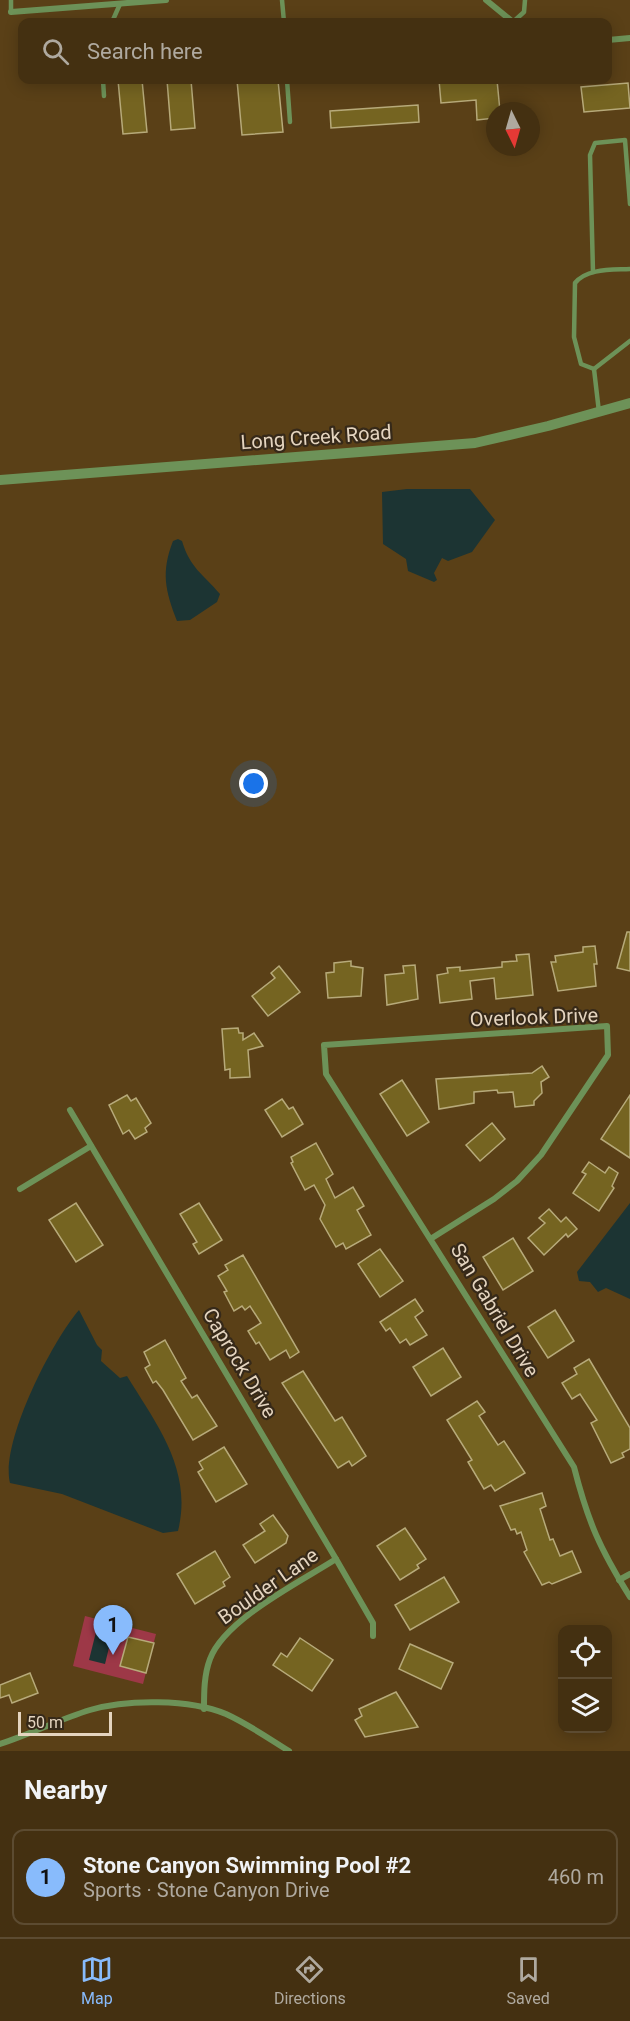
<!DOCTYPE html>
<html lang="en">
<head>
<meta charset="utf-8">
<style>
	body { margin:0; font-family:Roboto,sans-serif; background:#4b381a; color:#f1f3f6 }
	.controls { position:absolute; right:18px; bottom:18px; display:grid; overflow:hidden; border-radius:12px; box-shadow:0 3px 15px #0003 }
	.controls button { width:54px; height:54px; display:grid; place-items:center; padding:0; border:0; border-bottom:2px solid #5c4b31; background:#443011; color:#f1f3f6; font:30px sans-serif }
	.compass { position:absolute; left:486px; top:102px; width:54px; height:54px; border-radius:50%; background:#443011; box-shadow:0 3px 15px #0003; rotate:175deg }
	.scale { position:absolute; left:18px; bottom:15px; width:94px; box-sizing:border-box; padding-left:6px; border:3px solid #e4d4bf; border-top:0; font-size:16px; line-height:21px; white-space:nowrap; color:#e4d4bf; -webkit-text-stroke:4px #362919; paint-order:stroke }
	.you { position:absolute; left:254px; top:784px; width:21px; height:21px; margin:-15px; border:4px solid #fff; border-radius:50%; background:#1a73e8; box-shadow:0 0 0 9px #1a73e833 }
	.badge { display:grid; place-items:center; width:39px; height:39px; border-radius:50%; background:#88bbfc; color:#111; font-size:20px; font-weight:700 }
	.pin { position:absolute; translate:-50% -50px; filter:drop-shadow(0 2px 3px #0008) }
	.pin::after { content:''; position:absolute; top:32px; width:21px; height:18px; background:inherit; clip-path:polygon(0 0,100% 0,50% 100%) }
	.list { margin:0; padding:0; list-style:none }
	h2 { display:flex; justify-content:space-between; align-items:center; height:78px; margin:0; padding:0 24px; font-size:26px }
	h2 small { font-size:20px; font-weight:400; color:#afa99f }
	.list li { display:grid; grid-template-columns:39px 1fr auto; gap:18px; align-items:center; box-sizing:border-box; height:96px; margin:0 12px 12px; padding:0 12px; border:2px solid #5c4b31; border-radius:12px }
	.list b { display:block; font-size:22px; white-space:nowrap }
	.list p { margin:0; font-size:20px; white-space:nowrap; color:#afa99f }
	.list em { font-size:20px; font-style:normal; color:#afa99f }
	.icon { flex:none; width:33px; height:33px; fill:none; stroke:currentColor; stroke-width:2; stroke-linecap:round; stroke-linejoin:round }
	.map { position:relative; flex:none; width:630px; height:1751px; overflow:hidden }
	.search { position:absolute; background:#443011; box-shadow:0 3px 15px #0003; left:18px; right:18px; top:18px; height:66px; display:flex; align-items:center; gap:15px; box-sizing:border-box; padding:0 21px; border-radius:12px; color:#afa99f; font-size:22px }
	.sheet { height:186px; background:#443011 }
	nav { display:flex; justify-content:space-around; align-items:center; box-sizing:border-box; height:84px; border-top:2px solid #5c4b31; background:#443011; font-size:16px; color:#afa99f }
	nav a { display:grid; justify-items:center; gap:3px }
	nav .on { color:#88bbfc }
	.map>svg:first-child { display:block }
	.green { fill:#9d3847 }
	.water { fill:#1c3433 }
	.building { fill:#756421; stroke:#b7aa7a; stroke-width:1.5 }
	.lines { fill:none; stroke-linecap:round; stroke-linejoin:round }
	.service { stroke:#6d9258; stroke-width:4.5 }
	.minor { stroke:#6d9258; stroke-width:6 }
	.tertiary { stroke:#6d9258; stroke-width:10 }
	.labels { text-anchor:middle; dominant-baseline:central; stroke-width:4.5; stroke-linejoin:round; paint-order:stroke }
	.street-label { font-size:20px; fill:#e4d4bf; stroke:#362919 }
</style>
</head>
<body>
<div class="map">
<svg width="630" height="1751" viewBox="0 0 630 1751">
	<rect width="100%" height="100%" fill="#5a4017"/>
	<path class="green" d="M85,1616l71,18 -13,50 -70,-18z"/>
	<g class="water">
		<path d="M407,489h63l25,31 -23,32 -24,9 -6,-3 -8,15 3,7 -3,2 -26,-11 -2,-12 -23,-15 -1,-52z"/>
		<path d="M178,539l4,2c8,27 21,33 38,53l-3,8 -27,18 -13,1c-12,-31 -16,-49 -4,-80z"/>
		<path d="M630,1203v96l-24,-11 -8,4 -8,-10 -11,-1 -2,-9z"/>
		<path d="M79,1310l18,35 5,5 -1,11 19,17 7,-2c30,49 66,94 51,155l-15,2 -101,-39 -52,-11c-10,-40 42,-142 69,-173z"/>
		<path d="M97,1628l16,3 -8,33 -16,-4z"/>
	</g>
	<g class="building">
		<path d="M118,80h24l5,52 -24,2z"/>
		<path d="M167,80h24l4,48 -24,2z"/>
		<path d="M237,80h41l5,52 -41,3z"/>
		<path d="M439,80h58l3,31h-5v7l-18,2 -1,-20 -35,3z"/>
		<path d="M628,83l2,25 -46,4 -3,-25z"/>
		<path d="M418,105l1,17 -88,6 -1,-17z"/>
		<path d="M627,932h3v39l-13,-3z"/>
		<path d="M595,946l2,18h-3l2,22 -38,5 -7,-29h5l-1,-6 28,-4v-5z"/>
		<path d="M529,954l4,41 -37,4 -2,-21 -24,3 2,18 -32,4 -3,-28 11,-2 -1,-5 13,-1v4l42,-4v-5l15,-1 -1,-6z"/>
		<path d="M351,961v5l12,2 -2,28 -33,2 -2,-25 8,-1v-9z"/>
		<path d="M415,965l3,34 -31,6 -2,-30 19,-2 -1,-7z"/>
		<path d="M279,966l21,26 -32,24 -16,-20 23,-18 -4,-5z"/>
		<path d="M238,1028l1,5h4v7l11,-7 9,13 -15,4 2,27 -20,1v-9l-5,1 -3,-41z"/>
		<path d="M542,1066l7,11 -8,5 1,11 -8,8v4l-19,2 -2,-15 -15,1 -1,-3 -23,2v11l-35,6 -3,-30 96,-6z"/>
		<path d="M402,1080l27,42 -22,14 -27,-42z"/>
		<path d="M127,1095l4,6 5,-3 15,25 -6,5 2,4 -12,7 -6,-9 -6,4 -14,-29z"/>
		<path d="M630,1095v63l-29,-19z"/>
		<path d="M282,1099l7,10 4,-2 10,17 -21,13 -17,-27z"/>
		<path d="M492,1123l13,16 -25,22 -14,-16z"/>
		<path d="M316,1143l17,31 -7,5 9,19 18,-11 11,19 -7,4 14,25 -25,14 -3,-6 -7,4 -16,-28 5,-14 -11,-20 -9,5 -14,-27 2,-1 -2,-5z"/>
		<path d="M589,1162l16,11 4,-6 9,6 -6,13 2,2 -15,23 -26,-18 13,-19 -4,-2z"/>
		<path d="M76,1203l27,42 -27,17 -27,-42z"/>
		<path d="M199,1203l23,37 -23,14 -6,-10 4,-2 -17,-28z"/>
		<path d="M549,1209l12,13 5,-5 11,12 -9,8 -2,-3 -22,21 -16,-17 17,-15 -6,-5z"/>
		<path d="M513,1238l20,33 -30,19 -20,-33z"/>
		<path d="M380,1249l23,32 -23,16 -22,-33z"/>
		<path d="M243,1255l56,97 -9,6 -4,-8 -16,10 -11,-18 -3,2 -8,-13 13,-8 -11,-17 -5,4 -3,-4 -8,5 -10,-19 3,-1 -9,-15 10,-6 -3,-5z"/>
		<path d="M415,1299l8,12 -8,6 12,18 -17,10 -4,-6 -6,4 -10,-15 -4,3 -6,-9z"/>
		<path d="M555,1310l19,31 -26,17 -20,-31z"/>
		<path d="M165,1340l21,38 -5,3 11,17 5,-3 20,31 -24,14 -30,-50 -7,-9 -3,2 -8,-15 5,-3 -6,-13z"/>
		<path d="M443,1348l18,29 -30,19 -18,-29z"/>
		<path d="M589,1359l41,69v21l-8,4 2,4 -13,6 -20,-40 6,-3 -17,-26 -8,5 -10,-16 15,-9 -3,-6z"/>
		<path d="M303,1371l32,50 7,-4 24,39 -14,10 -3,-5 -11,7 -56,-85z"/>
		<path d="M477,1401l8,11 -6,4 19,29 6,-4 21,32 -30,18 -4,-6 -7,4 -16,-27 4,-2 -25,-40z"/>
		<path d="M224,1447l23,37 -31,18 -18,-30 5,-3 -4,-7z"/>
		<path d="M542,1493l4,13 -6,3 10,31 3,-1 7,17 12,-5 9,21 -29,12 -3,-2 -7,3 -18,-33 3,-2 -6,-18 -4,2 -2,-5 -4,1 -11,-24z"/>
		<path d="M273,1515l15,21 -2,7 -31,20 -12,-18 22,-14 -5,-7z"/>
		<path d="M405,1528l21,31 -9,6 2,3 -19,12 -23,-34z"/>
		<path d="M215,1551l15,26 -7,5 2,4 -30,18 -18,-30z"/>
		<path d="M444,1577l15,25 -49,28 -15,-25z"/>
		<path d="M128,1637l26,6 -8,30 -26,-7z"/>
		<path d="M300,1638l33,22 -21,31 -39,-26 8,-12 6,4z"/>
		<path d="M410,1644l43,19 -12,26 -42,-20z"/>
		<path d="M30,1673l8,20 -26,10 -3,-8 -9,3v-13z"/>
		<path d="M396,1692l22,35 -53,10 -10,-17 7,-4 -3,-7z"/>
	</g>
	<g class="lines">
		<g class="service">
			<path d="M282,0l2,22"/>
			<path d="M11,12v-12"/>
			<path d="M112,22l8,-18"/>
			<path d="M513,22l11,-10 1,-12"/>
			<path d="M103,80l1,16"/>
			<path d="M287,80l3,42"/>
			<path d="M593,272l-3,-117 5,-12 30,-3 5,64"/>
			<path d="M594,369l-13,-5 -7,-27 1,-54c12,-15 37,-13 55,-14"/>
			<path d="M594,369l36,-28"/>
			<path d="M594,369l5,43"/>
		</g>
		<g class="minor">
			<path d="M486,0l27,22"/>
			<path d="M11,12l155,-12"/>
			<path d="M608,40l22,-2"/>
			<path d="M70,1110l266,449 37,64v13"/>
			<path d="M20,1189l71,-43"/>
			<path d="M432,1238l62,-39 23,-18 24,-26 67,-100 -1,-29 -283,19 2,29 248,393c14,55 26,82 56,130"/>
			<path d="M619,1580l11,-6"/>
			<path d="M204,1709c0,-17 0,-34 6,-50 15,-40 90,-77 126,-100"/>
			<path d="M0,1744c31,-10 60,-25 90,-34 37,-11 100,-11 136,4 22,10 42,24 63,37"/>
		</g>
		<path class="tertiary" d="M0,480l475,-37 73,-17 82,-23"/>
	</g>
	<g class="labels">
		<g class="street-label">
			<text transform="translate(316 437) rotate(-4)">Long Creek Road</text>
			<text transform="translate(534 1017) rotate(-2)">Overlook Drive</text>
			<text transform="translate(495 1310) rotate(59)">San Gabriel Drive</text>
			<text transform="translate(240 1363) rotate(59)">Caprock Drive</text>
			<text transform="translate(268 1586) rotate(-35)">Boulder Lane</text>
		</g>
	</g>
</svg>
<div class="controls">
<button><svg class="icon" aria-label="locate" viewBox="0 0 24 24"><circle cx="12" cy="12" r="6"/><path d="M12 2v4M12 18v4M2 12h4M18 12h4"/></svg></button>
<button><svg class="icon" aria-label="layers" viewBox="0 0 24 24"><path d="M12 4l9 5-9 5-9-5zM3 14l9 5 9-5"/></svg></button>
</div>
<svg class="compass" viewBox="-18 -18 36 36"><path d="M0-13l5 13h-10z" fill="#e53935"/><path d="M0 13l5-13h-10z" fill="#afa99f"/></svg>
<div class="scale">50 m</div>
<div class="you"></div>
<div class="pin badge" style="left:113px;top:1655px">1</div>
<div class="search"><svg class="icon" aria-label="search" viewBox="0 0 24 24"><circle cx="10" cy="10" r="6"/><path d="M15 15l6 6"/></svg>Search here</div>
</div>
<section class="sheet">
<h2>Nearby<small></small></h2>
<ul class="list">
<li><span class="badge">1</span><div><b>Stone Canyon Swimming Pool #2</b><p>Sports · Stone Canyon Drive</p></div><em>460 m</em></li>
</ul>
</section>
<nav>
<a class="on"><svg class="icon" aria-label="map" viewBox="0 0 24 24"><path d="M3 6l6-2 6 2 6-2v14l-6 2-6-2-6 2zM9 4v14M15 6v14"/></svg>Map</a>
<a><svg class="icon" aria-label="directions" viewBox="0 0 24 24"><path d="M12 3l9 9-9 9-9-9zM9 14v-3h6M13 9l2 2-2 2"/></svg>Directions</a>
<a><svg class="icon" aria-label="saved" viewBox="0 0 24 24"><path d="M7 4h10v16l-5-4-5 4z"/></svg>Saved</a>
</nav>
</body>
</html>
